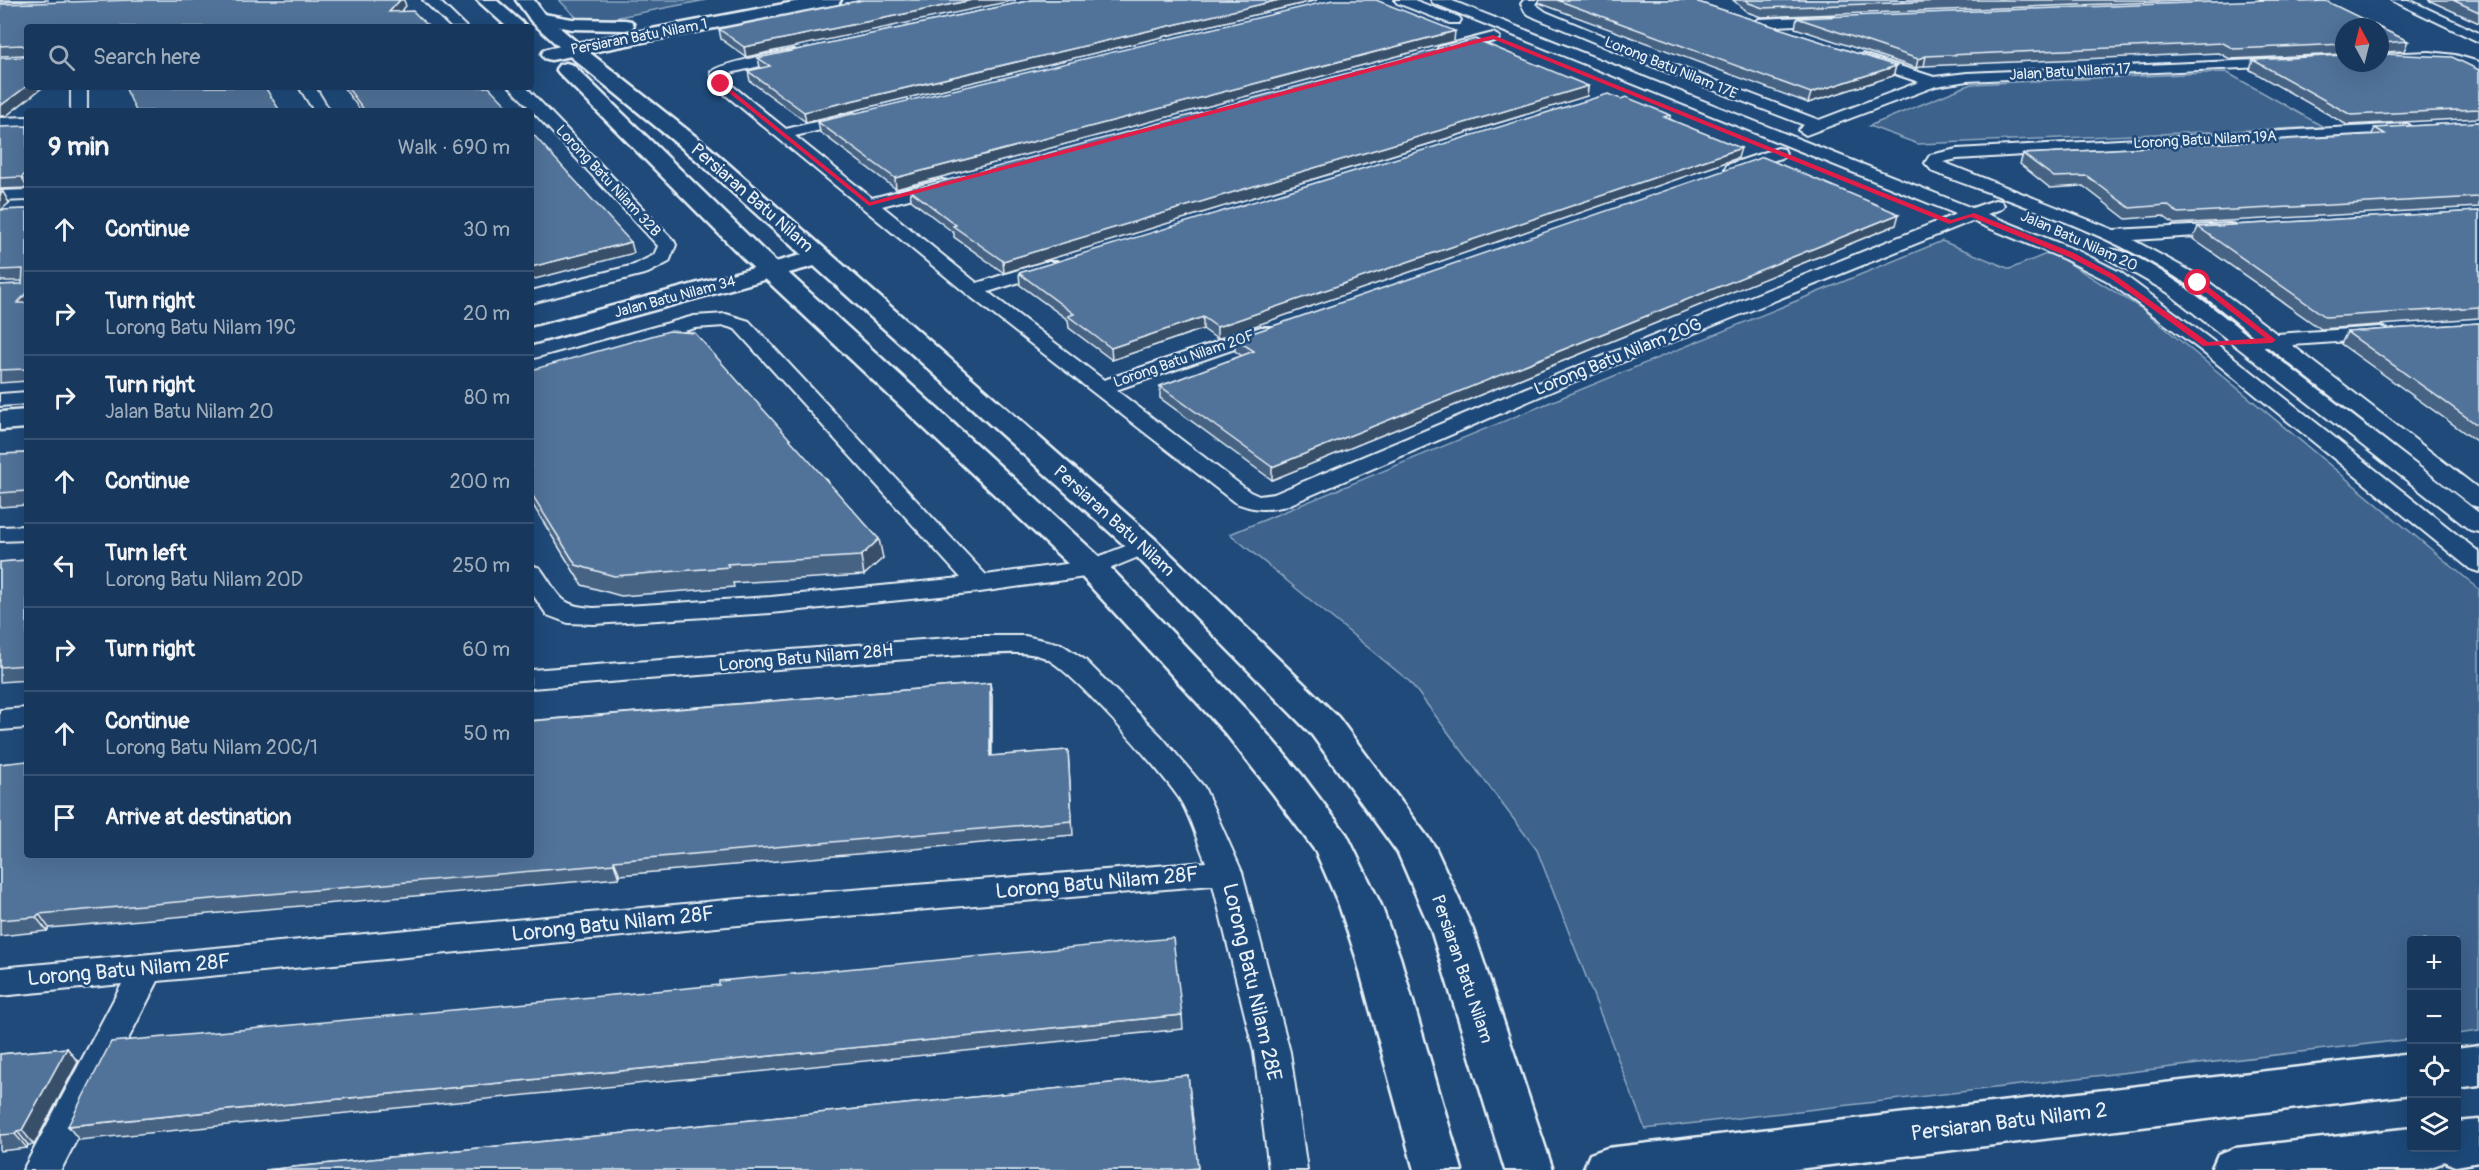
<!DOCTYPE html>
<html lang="en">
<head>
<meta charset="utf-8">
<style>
	body { margin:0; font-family:Pangolin,sans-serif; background:#244365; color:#f1f3f6 }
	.controls { position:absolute; right:18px; bottom:18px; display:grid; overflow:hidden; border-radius:6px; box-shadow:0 6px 24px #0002 }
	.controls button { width:54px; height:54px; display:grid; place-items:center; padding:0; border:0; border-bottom:2px solid #365272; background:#17385c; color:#f1f3f6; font:30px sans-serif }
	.compass { position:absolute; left:2335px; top:18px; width:54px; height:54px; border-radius:50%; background:#17385c; box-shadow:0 6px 24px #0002; rotate:353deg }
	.stop { position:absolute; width:18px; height:18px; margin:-14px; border:4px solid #e11d48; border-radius:50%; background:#fff }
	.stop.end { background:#e11d48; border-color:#fff; box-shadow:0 2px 6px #0008 }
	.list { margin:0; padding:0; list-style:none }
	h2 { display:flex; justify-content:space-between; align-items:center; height:78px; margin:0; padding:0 24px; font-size:26px }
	h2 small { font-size:20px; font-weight:400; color:#9eacbb }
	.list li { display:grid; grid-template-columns:39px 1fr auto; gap:18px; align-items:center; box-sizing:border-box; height:84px; padding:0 24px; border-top:2px solid #365272 }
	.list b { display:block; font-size:22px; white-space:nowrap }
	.list p { margin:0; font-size:20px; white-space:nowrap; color:#9eacbb }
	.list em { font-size:20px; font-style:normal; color:#9eacbb }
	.icon { flex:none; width:33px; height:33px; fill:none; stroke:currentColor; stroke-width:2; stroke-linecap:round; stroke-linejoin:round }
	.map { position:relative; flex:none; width:2479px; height:1170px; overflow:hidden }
	.search { position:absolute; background:#17385c; box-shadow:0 6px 24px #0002; left:24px; top:24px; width:510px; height:66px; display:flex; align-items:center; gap:15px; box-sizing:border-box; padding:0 21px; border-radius:6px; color:#9eacbb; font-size:22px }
	.panel { position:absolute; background:#17385c; box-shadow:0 6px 24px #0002; left:24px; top:108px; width:510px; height:750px; border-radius:6px }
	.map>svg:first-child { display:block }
	.green { fill:#3c628c; stroke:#92aac2; stroke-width:1.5 }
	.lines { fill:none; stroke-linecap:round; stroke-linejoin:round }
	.minor-casing { stroke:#e8f1f8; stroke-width:4 }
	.tertiary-casing { stroke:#e8f1f8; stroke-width:5 }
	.secondary-casing { stroke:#e8f1f8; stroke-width:5 }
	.primary-casing { stroke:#e8f1f8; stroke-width:5 }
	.minor { fill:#1f4a7a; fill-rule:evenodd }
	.tertiary { fill:#1f4a7a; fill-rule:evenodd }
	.secondary { fill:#1f4a7a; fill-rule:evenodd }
	.primary { fill:#1f4a7a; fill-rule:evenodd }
	.wall { fill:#466384; stroke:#e8f1f8; stroke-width:1.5 }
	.shaded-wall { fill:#39506b; stroke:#e8f1f8; stroke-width:1.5 }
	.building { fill:#517399; stroke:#e8f1f8; stroke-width:1.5 }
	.route { fill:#e11d48 }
	.labels { text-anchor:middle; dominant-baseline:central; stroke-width:5; stroke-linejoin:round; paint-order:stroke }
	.far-street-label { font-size:15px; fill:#e8f1f8; stroke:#1f4a7a }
	.street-label { font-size:18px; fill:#e8f1f8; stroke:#1f4a7a }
	.near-street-label { font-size:21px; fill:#e8f1f8; stroke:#1f4a7a }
</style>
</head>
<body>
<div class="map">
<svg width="2479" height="1170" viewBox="0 0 2479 1170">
	<rect width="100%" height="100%" fill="#1f4a7a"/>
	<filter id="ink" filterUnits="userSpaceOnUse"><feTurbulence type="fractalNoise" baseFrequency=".0167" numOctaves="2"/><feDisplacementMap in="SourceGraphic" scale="12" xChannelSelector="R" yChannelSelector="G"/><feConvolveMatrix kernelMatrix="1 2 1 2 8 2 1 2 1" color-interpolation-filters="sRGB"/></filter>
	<g filter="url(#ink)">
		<g class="green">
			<path d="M559,0h147l-123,24z"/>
			<path d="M2226,72l98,55 -406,17 -49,-18 102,-42z"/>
			<path d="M1942,241l68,28 41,-17 90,56 338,281v442l-22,3 -1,-94h-44l-1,99 -766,90 -108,-279 -127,-168 -180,-148z"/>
		</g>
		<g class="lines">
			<defs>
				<g id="minor">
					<path d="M423,0h15l28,27h-15z"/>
					<path d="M1395,0h19l45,17 2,3 -2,3h-10l-52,-20z"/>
					<path d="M1431,0h19l522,208 23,-8 6,1 3,4 -3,4 -14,5 91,37 42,21 93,69 266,211v20l-9,-3 -271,-220 -93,-69 -42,-21 -92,-38 -399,161 -287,124c-19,5 -34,4 -52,-4l-267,-208 -251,-207 -5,-15c8,-9 66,-19 82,-22l5,1 2,3 -2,3 -72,17 2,8 58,47 67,-16 6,2 2,3 -2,3 -64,15 77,62 70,-18 6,1 3,4 -3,4 -66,17 95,77 67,-21h14l2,4 -2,4 -70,22 116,88 157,-53h14l3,4 -3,4 -159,55 134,102 9,4 15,-2 285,-120 397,-160 -523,-211z"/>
					<path d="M1524,0h14l-3,4 11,8 113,47 160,61 100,-38 -62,-21 -2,-3 7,-4 72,23 33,-4 377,-17v7h5l-382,18 -31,5 -130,49 -8,-5 6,-5 -155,-60 -113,-47 -10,-5 -5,-9z"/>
					<path d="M2260,0h53l1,1 -7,4 -42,1 -5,-1z"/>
					<path d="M2391,0h18l70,33v9z"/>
					<path d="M1830,16l5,1 2,3 -2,3 -76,4 -7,-4 7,-4z"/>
					<path d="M1493,33l7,4 -2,3 -54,14 -7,-4 2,-3z"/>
					<path d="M2430,52l25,3 24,7v9l-36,-9h-63v-8z"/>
					<rect x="71" y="87" width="16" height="24"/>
					<path d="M299,87h16l15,24h-16z"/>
					<path d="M510,87h16l148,154 2,4 -7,17 -21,11 -117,30v-12l103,-26 20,-10 4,-9z"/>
					<path d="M27,117v10l-27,1v-10z"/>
					<path d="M2407,124l8,5 -2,3 -456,27 -14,3 171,68 116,-6 6,1 3,4 -3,4 -6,1 -97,6 72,39 72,55 103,-7 7,2 3,4 -3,4 -7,2 -88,6 187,144v18l-8,-2 -203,-158h-5l216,166v19l-9,-2 -303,-238 -60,-34 -2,-4 2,-4c28,-7 123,71 147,90l2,-2c-21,-17 -42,-35 -65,-51 -77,-53 -171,-82 -258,-115l-8,-9 5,-8 27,-6z"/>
					<path d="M1778,148l6,1 2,4 -2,4 -51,17 -8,-5 2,-4z"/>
					<path d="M27,190v10l-27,1v-10z"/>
					<path d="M726,314l23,7 237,254 101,-14 57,-22 9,2 3,5 -3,5 -61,25 -112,16 -209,21 -177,11 -26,-1 -21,-8 -16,-23v-27l9,3c20,27 17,38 54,40l177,-11 190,-19 -226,-249 -10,-3 -30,2 -164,45v-12l163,-45z"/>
					<path d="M27,392v12l-27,2v-12z"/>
					<path d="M27,526v14l-27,1v-14z"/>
					<path d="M974,636h51l36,8 24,16 76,76 43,51 38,85 48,180 17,118h-38l-15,-118 -41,-167 -486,41 -569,55 -97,189h-38l99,-186 -122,12v-28l727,-68 479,-38c-9,-21 -15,-45 -27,-64 -18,-27 -110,-132 -136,-141 -21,-7 -47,-3 -69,-3l-443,34v-18z"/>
					<path d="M27,708v20l-27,2v-20z"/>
				</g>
				<g id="tertiary">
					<path d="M820,250l9,2 3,5 -3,5 -298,82v-16z"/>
					<path d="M27,410v18l-27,2v-18z"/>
					<path d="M2479,1046v40l-23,3v-40z"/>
					<path d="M2412,1054v40l-623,76h-206l7,-16 17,-6z"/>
					<path d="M2479,1120v42l-23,4 -13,-5 -1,2 -20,7h-211l7,-16 17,-6 177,-20v20h44v-26z"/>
				</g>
				<g id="secondary">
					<path d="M477,0h19l31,27h-20z"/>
					<path d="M516,0h18l10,14 36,31 129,102 446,392 183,178 97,130 38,83 80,240h-48l-74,-240 -33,-77 -86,-118 -179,-182 -440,-396 -127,-104 -34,-31z"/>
					<path d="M566,63l7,2 189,184 342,312 148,155 50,59 45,60 34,70 19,52 62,213h-48l-58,-213 -17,-52 -23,-53 -42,-57 -48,-61 -146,-159 -336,-316 -185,-186 -3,-4 3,-4z"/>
				</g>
				<g id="primary">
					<path d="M805,0h36l-3,4 -6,1 -281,55 -7,-2 -2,-4 2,-4 7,-2z"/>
					<path d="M538,13l34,6 53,1 6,1 3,4 -3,4 -6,1 -53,-1 -40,-7 -3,-4 3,-4z"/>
				</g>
			</defs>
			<use href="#minor" class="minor-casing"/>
			<use href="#tertiary" class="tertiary-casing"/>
			<use href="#secondary" class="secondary-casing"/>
			<use href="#primary" class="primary-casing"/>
			<use href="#minor" class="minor"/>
			<use href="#tertiary" class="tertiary"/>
			<use href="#secondary" class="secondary"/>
			<use href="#primary" class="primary"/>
		</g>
		<g class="wall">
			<path d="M0,0h49l-49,2z"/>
			<path d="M863,0l-117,57 -25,-18 -2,-10z"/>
			<path d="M1032,0h285l-511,122 -56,-41 -2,-10 13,-3 -1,-1 -2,-9z"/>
			<path d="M1539,0h153l204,66 -3,10 -85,27 -269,-100z"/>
			<path d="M1733,0h477l-449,17 -14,-5z"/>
			<path d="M2428,0h51v23z"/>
			<path d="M0,4l406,2 -379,21v60h16l-37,29 18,-61 -24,1z"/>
			<path d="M1797,18l547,9v27l-114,5 -11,-6 -295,13 -8,2 -121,-40z"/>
			<path d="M2380,28l28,13 -4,10 -21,1v2l96,16v48l-132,7 -97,-55 3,-10 127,3z"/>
			<path d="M1454,41l-558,148 -76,-57 -2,-10z"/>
			<path d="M1588,86l-1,10 -583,177 -50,-36v-4l-43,-33 -1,-10z"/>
			<path d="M343,87h142l27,24h-151z"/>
			<path d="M1621,99l49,16v4l68,39 -521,181 -14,-10 -91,31 -43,-32 -1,-8 -48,-35 -1,-12z"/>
			<path d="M2479,122v85l-305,17 -11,-8 -37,3 -43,-33 -33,2 -30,-24 3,-10 349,-20 3,-6z"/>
			<path d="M0,127l27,61 -27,1z"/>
			<path d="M0,192h3l6,11 -9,7 27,-1v172l-27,2v-98l22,-1v-3h-22z"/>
			<path d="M2479,211v107l-158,11 -128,-90 5,-12z"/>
			<path d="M1896,225l-624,255 -112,-82v-12l82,-30 -7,-5v-12z"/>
			<path d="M2479,323v120l-138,-99 6,-12z"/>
			<path d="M531,370l352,188 -19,17 -131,8 1,4 -113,9 -39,-11 -51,-83z"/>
			<path d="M27,453v52l-27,2v-53z"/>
			<path d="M27,560v120l-27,2v-120z"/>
			<path d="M990,683l2,14v59l76,-6 5,85 -453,40 -1,3 -570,50 -2,3 -47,5v-172z"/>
			<path d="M1182,1015l1,14 -1104,111 -11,-14z"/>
			<path d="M67,1048l11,14 -44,83h-6l-1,3 -27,3v-97z"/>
			<path d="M1188,1075l10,95h-933z"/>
		</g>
		<g class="shaded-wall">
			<path d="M400,0h4l2,6 -14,15 -3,-9z"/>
			<path d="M972,0h44l-270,57 -2,-10z"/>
			<path d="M1279,0h38l-511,122 -2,-10z"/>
			<path d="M1455,31l-1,10 -558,148 -1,-11z"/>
			<path d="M1926,56l-2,10 -8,2 2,-9z"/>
			<path d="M1896,66l-3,10 -85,27 3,-10z"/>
			<path d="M27,86v1h16l-37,29h-6v-10z"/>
			<path d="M1588,86l-1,10 -583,177 -1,-12z"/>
			<path d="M1741,148l-3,10 -521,181v-12z"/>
			<path d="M27,172v16l-5,-11z"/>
			<path d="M3,192l6,11 -9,8v-16z"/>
			<path d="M1899,214l-3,11 -624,255v-13z"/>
			<path d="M631,242l3,11 -103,27v-13z"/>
			<path d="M27,293v18l-10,-8z"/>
			<path d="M1203,317v12l-91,31 -1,-12z"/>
			<path d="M879,539l4,19 -19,17 -3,-19z"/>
			<path d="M990,683l2,14 -1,73 -1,-14z"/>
			<path d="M614,861l6,14 -1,3 -5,-14z"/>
			<path d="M39,914l10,14 -2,3 -11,-14z"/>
			<path d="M67,1048l11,14 -44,83 -12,-15z"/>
			<path d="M17,1131l11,14 -1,3 -12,-14z"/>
		</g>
		<g class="building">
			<path d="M134,0h266l-11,12 24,-1 16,16h-402v59l-27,20v-48l24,-1 1,-10 -3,-2 -22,1v-42z"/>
			<path d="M863,0h109l-228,47 -25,-18z"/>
			<path d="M1032,0h247l-475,112 -56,-41 22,-5 -12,-8z"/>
			<path d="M1333,0h43l79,31 -560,147 -77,-56z"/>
			<path d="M1557,0h135l204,66 -85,27z"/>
			<path d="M1746,0h223l-206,8 -14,-5z"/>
			<path d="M2265,0h31l5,2 25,-1 53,26h-35v17l-110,5 -11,-6 -297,13 -8,3 -121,-41z"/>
			<path d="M2453,0h26v12z"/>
			<path d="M2380,28l28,13 -25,2v11l69,3 27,13v39l-128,6 -98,-55 91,-5v8h36z"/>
			<path d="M1475,39l113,47 -585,175 -50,-35 3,-1 -46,-35z"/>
			<path d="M125,87h140l15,24h-144z"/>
			<path d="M347,87h142l23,24h-147z"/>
			<path d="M1608,94l13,5 5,-2 44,18 -6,2 77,31 -524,179 -14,-10 -92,31 -43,-32 6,-2 -55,-41z"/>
			<path d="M2479,122v75l-301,16 -11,-8 -37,3 -43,-32 -33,1 -31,-23 362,-20 -10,-6z"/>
			<path d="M27,126v46l-5,5 -22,1v-51z"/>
			<path d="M531,132l100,110 -100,25z"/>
			<path d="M1763,157l136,57 -627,253 -112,-81 94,-35 -19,-12z"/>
			<path d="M27,209v84l-10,10h10v66l-27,1v-85l22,-1 1,-15 -23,1v-60z"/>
			<path d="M2479,211v96l-153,10 -128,-90z"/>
			<path d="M2479,323v103l-132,-94z"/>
			<path d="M669,331l26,2 184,206 -18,17 -134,8 2,3 -115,9 -38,-11 -45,-72v-123z"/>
			<path d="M27,453v38l-27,2v-39z"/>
			<path d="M27,560v105l-27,2v-105z"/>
			<path d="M990,683v73l78,-6 4,71 -458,40v3l-575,50 -3,3 -36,3v-156l27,-3v94h504v-134z"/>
			<path d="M1173,938l9,77 -1114,111 43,-84 608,-57v-4z"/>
			<path d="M67,1048l-45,82 -5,1 -2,3 -15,1v-81z"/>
			<path d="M1188,1075l10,93 -20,2h-913z"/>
		</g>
	</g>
	<path class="route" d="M1493,35l458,185 23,-7 100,40 41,22 93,67 57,-4 -71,-55 7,-2 75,59 -4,3 -69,3 -93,-68 -41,-21 -98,-40 -22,7 -456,-185 -624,167 -151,-122 5,-1 147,119z"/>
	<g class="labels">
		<g class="far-street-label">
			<text transform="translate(639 37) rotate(-11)">Persiaran Batu Nilam 1</text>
			<text transform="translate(1671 68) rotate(22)">Lorong Batu Nilam 17E</text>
			<text transform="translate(2070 72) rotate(-3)">Jalan Batu Nilam 17</text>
			<text transform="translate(2205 140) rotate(-3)">Lorong Batu Nilam 19A</text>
			<text transform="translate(608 181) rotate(47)">Lorong Batu Nilam 32B</text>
			<text transform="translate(2079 241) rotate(24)">Jalan Batu Nilam 20</text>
			<text transform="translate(675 297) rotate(-15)">Jalan Batu Nilam 34</text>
			<text transform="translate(1184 359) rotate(-19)">Lorong Batu Nilam 20F</text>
		</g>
		<g class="street-label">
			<text transform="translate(752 198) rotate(41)">Persiaran Batu Nilam</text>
			<text transform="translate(1618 357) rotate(-22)">Lorong Batu Nilam 20G</text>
			<text transform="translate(1114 521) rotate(42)">Persiaran Batu Nilam</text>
			<text transform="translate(806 658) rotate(-5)">Lorong Batu Nilam 28H</text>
			<text transform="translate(1462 969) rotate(71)">Persiaran Batu Nilam</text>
		</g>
		<g class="near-street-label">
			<text transform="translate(1097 883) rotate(-5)">Lorong Batu Nilam 28F</text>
			<text transform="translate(613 924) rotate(-6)">Lorong Batu Nilam 28F</text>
			<text transform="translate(129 970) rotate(-5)">Lorong Batu Nilam 28F</text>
			<text transform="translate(1252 982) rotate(77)">Lorong Batu Nilam 28E</text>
			<text transform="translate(2009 1122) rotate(-7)">Persiaran Batu Nilam 2</text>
		</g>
	</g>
</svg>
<div class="controls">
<button>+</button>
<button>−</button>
<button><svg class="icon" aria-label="locate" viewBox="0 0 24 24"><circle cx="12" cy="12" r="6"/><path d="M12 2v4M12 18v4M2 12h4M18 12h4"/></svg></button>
<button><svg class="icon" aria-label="layers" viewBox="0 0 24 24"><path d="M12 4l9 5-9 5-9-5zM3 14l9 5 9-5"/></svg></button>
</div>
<svg class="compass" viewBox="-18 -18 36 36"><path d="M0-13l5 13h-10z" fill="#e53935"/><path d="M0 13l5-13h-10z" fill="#9eacbb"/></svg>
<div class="stop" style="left:2198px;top:283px"></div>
<div class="stop end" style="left:721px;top:84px"></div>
<div class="search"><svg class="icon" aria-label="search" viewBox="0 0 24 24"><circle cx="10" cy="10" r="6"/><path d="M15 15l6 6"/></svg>Search here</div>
<section class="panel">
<h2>9 min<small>Walk · 690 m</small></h2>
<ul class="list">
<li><svg class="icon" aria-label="ahead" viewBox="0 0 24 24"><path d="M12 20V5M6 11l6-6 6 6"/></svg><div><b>Continue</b></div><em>30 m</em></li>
<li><svg class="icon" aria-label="right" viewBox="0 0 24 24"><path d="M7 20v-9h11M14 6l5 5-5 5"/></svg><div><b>Turn right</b><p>Lorong Batu Nilam 19C</p></div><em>20 m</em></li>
<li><svg class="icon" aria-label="right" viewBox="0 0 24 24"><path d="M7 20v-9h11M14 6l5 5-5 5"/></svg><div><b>Turn right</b><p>Jalan Batu Nilam 20</p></div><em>80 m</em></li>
<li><svg class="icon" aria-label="ahead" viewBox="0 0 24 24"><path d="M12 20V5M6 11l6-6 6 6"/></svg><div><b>Continue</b></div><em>200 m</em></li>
<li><svg class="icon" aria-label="left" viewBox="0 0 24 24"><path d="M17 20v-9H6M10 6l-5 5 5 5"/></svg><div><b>Turn left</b><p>Lorong Batu Nilam 20D</p></div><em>250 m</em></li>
<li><svg class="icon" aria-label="right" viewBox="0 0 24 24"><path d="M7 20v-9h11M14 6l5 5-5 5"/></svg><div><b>Turn right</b></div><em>60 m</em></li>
<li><svg class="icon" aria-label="ahead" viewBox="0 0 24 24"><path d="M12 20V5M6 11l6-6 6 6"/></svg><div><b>Continue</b><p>Lorong Batu Nilam 20C/1</p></div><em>50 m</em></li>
<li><svg class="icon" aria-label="arrive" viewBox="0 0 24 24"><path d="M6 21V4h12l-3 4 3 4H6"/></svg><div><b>Arrive at destination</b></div></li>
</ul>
</section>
</div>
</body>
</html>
